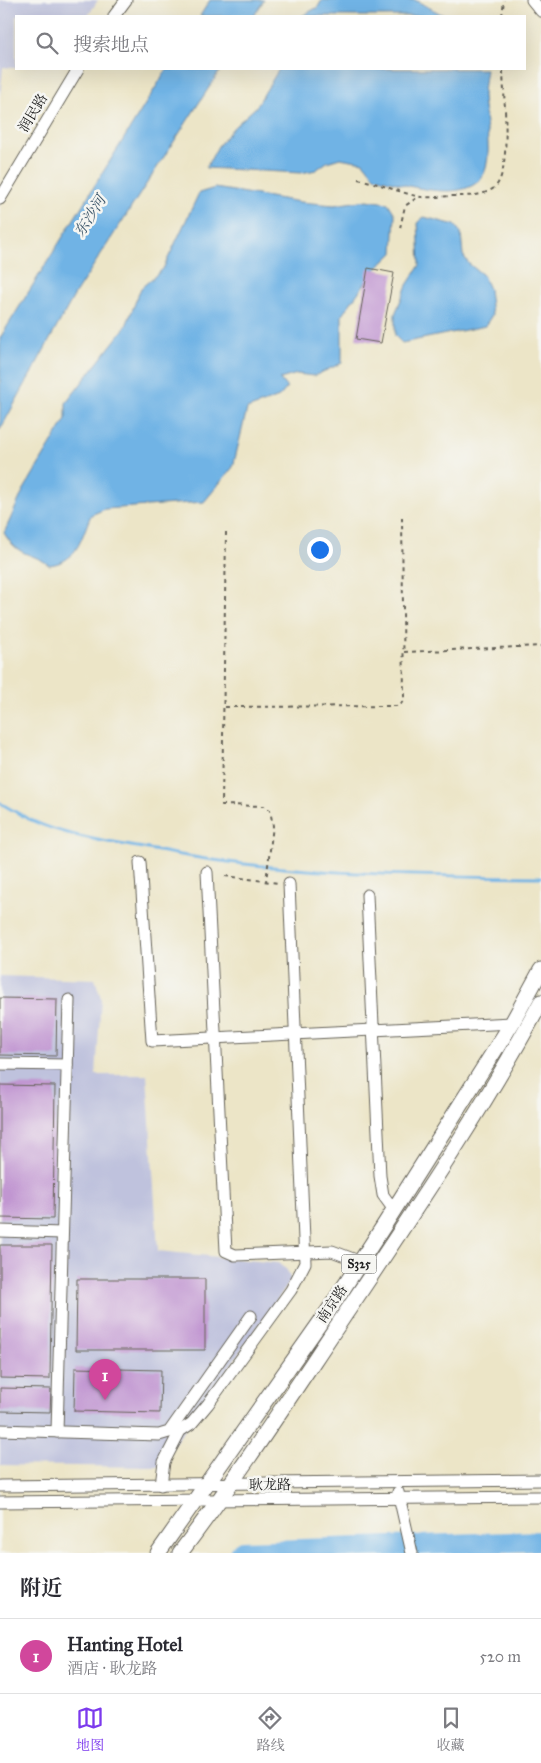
<!DOCTYPE html>
<html lang="zh">
<head>
<meta charset="utf-8">
<style>
	body { margin:0; font-family:"IM FELL Great Primer","Noto Serif SC",serif; background:#f7f7f7; color:#2b2b33 }
	.you { position:absolute; left:319px; top:549px; width:18px; height:18px; margin:-12px; border:4px solid #fff; border-radius:50%; background:#1a73e8; box-shadow:0 0 0 8px #1a73e833 }
	.badge { display:grid; place-items:center; width:32px; height:32px; border-radius:50%; background:#7c3aed; color:#fff; font-size:16px; font-weight:700 }
	.pin { position:absolute; translate:-50% -41px; filter:drop-shadow(0 1px 2px #0008) }
	.pin::after { content:''; position:absolute; top:26px; width:18px; height:15px; background:inherit; clip-path:polygon(0 0,100% 0,50% 100%) }
	.list { margin:0; padding:0; list-style:none }
	h2 { display:flex; justify-content:space-between; align-items:center; height:65px; margin:0; padding:0 20px; font-size:21px }
	h2 small { font-size:16px; font-weight:400; color:#7c7c81 }
	.list li { display:grid; grid-template-columns:32px 1fr auto; gap:15px; align-items:center; box-sizing:border-box; height:75px; padding:0 20px; border-top:1px solid #e1e1e2 }
	.list b { display:block; font-size:19px; white-space:nowrap }
	.list p { margin:0; font-size:16px; white-space:nowrap; color:#7c7c81 }
	.list em { font-size:16px; font-style:normal; color:#7c7c81 }
	.icon { flex:none; width:28px; height:28px; fill:none; stroke:currentColor; stroke-width:2; stroke-linecap:round; stroke-linejoin:round }
	.map { position:relative; flex:none; width:541px; height:1553px; overflow:hidden }
	.search { position:absolute; background:#fff; box-shadow:0 5px 20px #0002; left:15px; right:15px; top:15px; height:55px; display:flex; align-items:center; gap:12px; box-sizing:border-box; padding:0 18px; border-radius:0px; color:#7c7c81; font-size:19px }
	.sheet { height:140px; background:#fff }
	nav { display:flex; justify-content:space-around; align-items:center; box-sizing:border-box; height:70px; border-top:1px solid #e1e1e2; background:#fff; font-size:14px; color:#7c7c81 }
	nav a { display:grid; justify-items:center; gap:2px }
	nav .on { color:#7c3aed }
	.map>svg:first-child { display:block }
	.industrial { fill:#bfc2dd }
	.water { fill:#70b3e5; stroke:#466880 }
	.lines { fill:none; stroke-linecap:round; stroke-linejoin:round }
	.stream { stroke:#70b3e5; stroke-width:3 }
	.river { stroke:#70b3e5; stroke-width:20 }
	.building { fill:#c196d1 }
	.minor-casing { stroke:#656258; stroke-width:13 }
	.major-casing { stroke:#656258; stroke-width:17 }
	.path { stroke:#656258; stroke-width:2; stroke-dasharray:4 4; stroke-linecap:butt }
	.minor { stroke:#fff; stroke-width:11 }
	.major { stroke:#fff; stroke-width:15 }
	.labels { text-anchor:middle; dominant-baseline:central; stroke-width:5; stroke-linejoin:round; paint-order:stroke }
	.shield { fill:#f6f6f2; stroke:#5d5d5c; stroke-width:1 }
	.shield-label { font-size:12px; font-weight:bold; fill:#1c1c1c }
	.street-label { font-size:14px; fill:#1c1c1c; stroke:#f6f6f2 }
	.water-label { font-size:15px; font-style:italic; fill:#3e586c; stroke:#f6f6f2 }
</style>
</head>
<body>
<div class="map">
<svg width="541" height="1553" viewBox="0 0 541 1553">
	<rect width="100%" height="100%" fill="#f6f6f2"/>
	<filter id="ink" filterUnits="userSpaceOnUse"><feTurbulence type="fractalNoise" baseFrequency=".02" numOctaves="2"/><feDisplacementMap in="SourceGraphic" scale="10" xChannelSelector="R" yChannelSelector="G"/><feConvolveMatrix kernelMatrix="1 2 1 2 8 2 1 2 1" color-interpolation-filters="sRGB"/></filter>
	<filter id="wash" filterUnits="userSpaceOnUse"><feTurbulence type="fractalNoise" baseFrequency=".0096" numOctaves="4" result="noise"/><feDisplacementMap in="SourceGraphic" scale="20" xChannelSelector="R" yChannelSelector="G"/><feGaussianBlur stdDeviation="1.12" result="paint"/><feColorMatrix in="noise" values="0 0 0 0 0 0 0 0 0 0 0 0 0 0 0 0 0 1.4 0 .05"/><feComposite in="paint" operator="in"/></filter>
	<g filter="url(#wash)">
		<rect width="100%" height="100%" fill="#ece5c7"/>
		<g class="industrial">
			<path d="M0,0h98l-10,16h-72v52l-13,-1 -3,30z"/>
			<path d="M0,976l95,3 6,19 -5,77h51l11,176 120,12 9,7 4,10 -133,187 -158,-2z"/>
		</g>
		<g class="water">
			<path d="M210,0h54l-10,16h-54z"/>
			<path d="M322,0h93l30,16h-143l16,-9z"/>
			<path d="M167,69h54l-146,225 -75,136v-92z"/>
			<path d="M279,69h207c-1,8 -3,18 -3,26 1,24 9,50 3,73 -11,41 -85,16 -111,9l-12,-15 -23,-4 -13,4 -11,8 -15,3 -95,-5 12,-22 16,-19 22,-20z"/>
			<path d="M215,188l85,14 34,3 33,-5 21,3 7,11 -2,39 -19,18 -32,44v48l-28,13 -17,-2 -17,5 7,9 -8,9 -32,12 -14,58 -29,35 -99,7 -14,6c-10,23 -13,47 -42,50 -19,-14 -30,-7 -45,-32l19,-42 43,-72v-16l60,-77 15,-38 22,-19 36,-76z"/>
			<path d="M424,217l31,8 6,8 2,22 6,9 14,11 6,14 3,26 -7,11 -83,17 -7,-7v-22l12,-29 13,-20 -2,-43z"/>
		</g>
		<g class="lines">
			<path class="stream" d="M0,803c11,6 22,13 33,18 35,16 77,21 115,28 129,26 261,27 393,28"/>
			<path class="river" d="M239,1553l3,-2 299,-10"/>
		</g>
		<g id="blocks">
			<g class="building">
				<path d="M368,268l26,5 -13,70 -25,-4z"/>
				<path d="M0,998l57,1 -1,57 -56,-1z"/>
				<path d="M0,1085l55,1 -2,133 -53,-1z"/>
				<path d="M0,1245h52l-2,134 -50,-1z"/>
				<path d="M77,1279h128v71h-129z"/>
				<path d="M75,1368l86,2 -1,43 -86,-2z"/>
				<path d="M0,1388l51,1 -1,23 -50,-1z"/>
			</g>
		</g>
	</g>
	<g filter="url(#ink)">
		<use href="#blocks" fill-opacity="0" stroke="#656258" stroke-width="1"/>
		<g class="lines">
			<defs>
				<g id="minor">
					<path d="M532,0l9,11"/>
					<path d="M114,16l12,-16"/>
					<path d="M0,199l78,-130"/>
					<path d="M140,862l12,179 360,-18"/>
					<path d="M207,872l19,379 9,4 97,-4 29,11"/>
					<path d="M367,895l13,281 3,19 11,15"/>
					<path d="M0,1064l67,1"/>
					<path d="M0,1231l62,2"/>
					<path d="M0,1430l159,5 10,-3 82,-116"/>
					<path d="M57,1432l12,-432"/>
					<path d="M161,1485l3,-23 16,-31 12,-8 16,-19 83,-114 14,-27 -16,-379"/>
					<path d="M0,1486l541,-6"/>
					<path d="M398,1492l14,61"/>
					<path d="M0,1502l541,-5"/>
				</g>
				<g id="major">
					<path d="M158,1553l171,-243 54,-83 129,-204 29,-53"/>
					<path d="M180,1553c60,-79 114,-163 170,-246 66,-99 134,-199 191,-305"/>
				</g>
			</defs>
			<use href="#minor" class="minor-casing"/>
			<use href="#major" class="major-casing"/>
			<g class="path">
				<path d="M502,16l2,-16"/>
				<path d="M358,179c20,4 38,12 58,17 11,3 26,0 38,0 13,0 29,0 40,-8 19,-16 9,-94 9,-119"/>
				<path d="M400,228l5,-22 13,-9"/>
				<path d="M226,532l-4,273 42,1 6,4 3,16 -7,55"/>
				<path d="M404,652l137,-6"/>
				<path d="M225,707l171,-1 5,-2 3,-5 -2,-182"/>
				<path d="M225,876l54,7"/>
			</g>
			<use href="#minor" class="minor"/>
			<use href="#major" class="major"/>
		</g>
	</g>
	<g class="labels">
		<rect class="shield" x="341.5" y="1254.5" width="35" height="19" rx="4"/>
		<g class="shield-label">
			<text x="359" y="1264">S325</text>
		</g>
		<g class="street-label">
			<text transform="translate(33 113) rotate(-59)">润民路</text>
			<text transform="translate(332 1304) rotate(-56)">南京路</text>
			<text transform="translate(270 1485) rotate(-1)">耿龙路</text>
		</g>
		<g class="water-label">
			<text transform="translate(90 216) rotate(-58)">东沙河</text>
		</g>
	</g>
</svg>
<div class="you"></div>
<div class="pin badge" style="left:105px;top:1400px;background:#d1479c">1</div>
<div class="search"><svg class="icon" aria-label="search" viewBox="0 0 24 24"><circle cx="10" cy="10" r="6"/><path d="M15 15l6 6"/></svg>搜索地点</div>
</div>
<section class="sheet">
<h2>附近<small></small></h2>
<ul class="list">
<li><span class="badge" style="background:#d1479c">1</span><div><b>Hanting Hotel</b><p>酒店 · 耿龙路</p></div><em>520 m</em></li>
</ul>
</section>
<nav>
<a class="on"><svg class="icon" aria-label="map" viewBox="0 0 24 24"><path d="M3 6l6-2 6 2 6-2v14l-6 2-6-2-6 2zM9 4v14M15 6v14"/></svg>地图</a>
<a><svg class="icon" aria-label="directions" viewBox="0 0 24 24"><path d="M12 3l9 9-9 9-9-9zM9 14v-3h6M13 9l2 2-2 2"/></svg>路线</a>
<a><svg class="icon" aria-label="saved" viewBox="0 0 24 24"><path d="M7 4h10v16l-5-4-5 4z"/></svg>收藏</a>
</nav>
</body>
</html>
